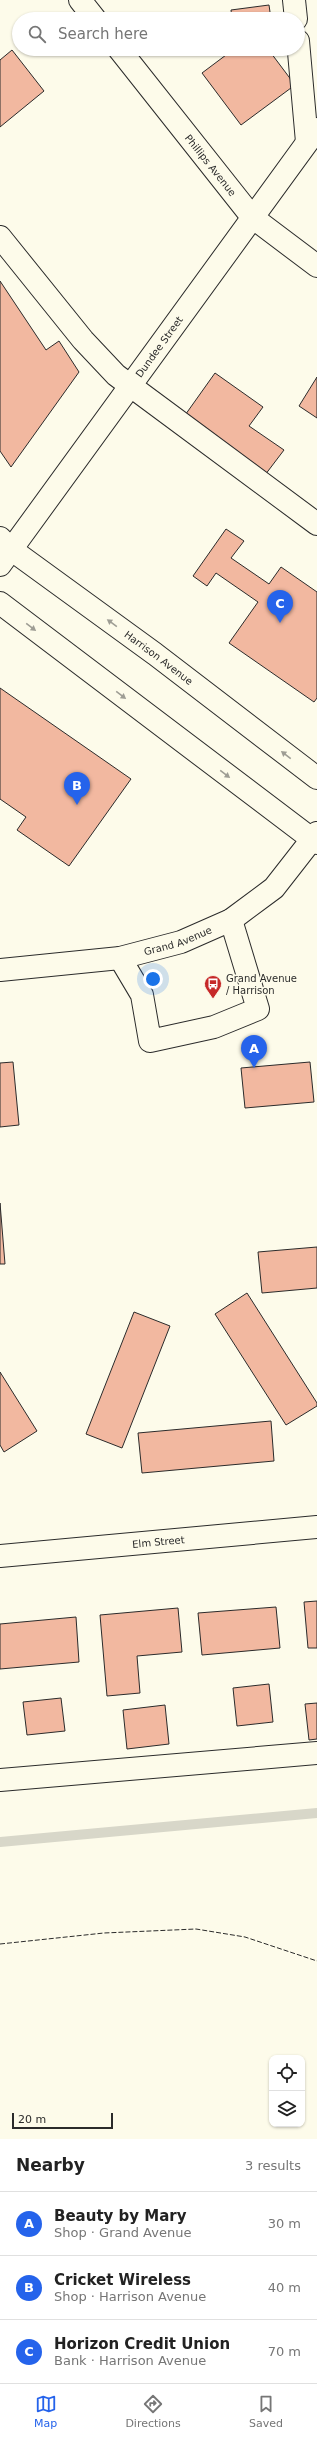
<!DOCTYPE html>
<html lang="en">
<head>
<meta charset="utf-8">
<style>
	body { margin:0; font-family:"DejaVu Sans",sans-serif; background:#f2f2f2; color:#222 }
	.controls { position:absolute; right:12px; bottom:12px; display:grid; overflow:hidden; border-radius:8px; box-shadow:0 1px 3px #0004 }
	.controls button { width:36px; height:36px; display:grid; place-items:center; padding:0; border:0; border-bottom:1px solid #e0e0e0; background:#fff; color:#222; font:20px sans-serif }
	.scale { position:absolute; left:12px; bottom:10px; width:101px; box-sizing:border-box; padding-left:4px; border:2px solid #2b2b2b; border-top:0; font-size:11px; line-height:14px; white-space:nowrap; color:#2b2b2b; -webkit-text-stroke:3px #fdfbea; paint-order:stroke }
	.you { position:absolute; left:153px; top:979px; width:14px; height:14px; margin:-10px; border:3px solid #fff; border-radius:50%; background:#1a73e8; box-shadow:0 0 0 6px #1a73e833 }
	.badge { display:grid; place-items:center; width:26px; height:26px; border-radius:50%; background:#2563eb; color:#fff; font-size:13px; font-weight:700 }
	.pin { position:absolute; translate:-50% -33px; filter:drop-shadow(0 1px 2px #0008) }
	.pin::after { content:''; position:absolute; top:21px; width:14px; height:12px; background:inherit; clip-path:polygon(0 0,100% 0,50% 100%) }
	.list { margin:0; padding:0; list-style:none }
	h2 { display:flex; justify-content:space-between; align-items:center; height:52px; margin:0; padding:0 16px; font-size:17px }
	h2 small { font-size:13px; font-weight:400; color:#767676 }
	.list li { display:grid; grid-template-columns:26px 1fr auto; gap:12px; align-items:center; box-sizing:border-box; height:64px; padding:0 16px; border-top:1px solid #e0e0e0 }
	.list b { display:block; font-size:15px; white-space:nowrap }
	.list p { margin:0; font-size:13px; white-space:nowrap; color:#767676 }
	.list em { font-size:13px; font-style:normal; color:#767676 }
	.icon { flex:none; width:22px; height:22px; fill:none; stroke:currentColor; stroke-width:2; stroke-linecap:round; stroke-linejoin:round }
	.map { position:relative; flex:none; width:317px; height:2139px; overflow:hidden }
	.search { position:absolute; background:#fff; box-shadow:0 1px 3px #0004; left:12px; right:12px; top:12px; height:44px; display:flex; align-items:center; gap:10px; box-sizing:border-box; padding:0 14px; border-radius:22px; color:#767676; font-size:15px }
	.sheet { height:244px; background:#fff }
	nav { display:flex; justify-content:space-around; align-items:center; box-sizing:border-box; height:56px; border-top:1px solid #e0e0e0; background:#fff; font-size:11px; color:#767676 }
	nav a { display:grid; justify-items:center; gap:2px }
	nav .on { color:#2563eb }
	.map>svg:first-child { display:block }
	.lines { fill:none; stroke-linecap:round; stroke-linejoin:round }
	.stream { stroke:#d8d7c9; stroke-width:10 }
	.building { fill:#f2b8a0; stroke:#2b2b2b }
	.minor-casing { stroke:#2b2b2b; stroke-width:24 }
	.major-casing { stroke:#2b2b2b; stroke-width:24 }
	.minor { stroke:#fdfbea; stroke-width:22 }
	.major { stroke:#fdfbea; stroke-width:22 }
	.fence { stroke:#2b2b2b; stroke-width:1; stroke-dasharray:5 2; stroke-linecap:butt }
	.oneway { fill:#9e9d94 }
	.labels { text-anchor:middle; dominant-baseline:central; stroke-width:3; stroke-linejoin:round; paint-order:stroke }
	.street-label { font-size:10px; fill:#2b2b2b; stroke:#fdfbea }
	.poi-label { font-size:10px; fill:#2b2b2b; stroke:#fdfbea; text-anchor:start }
</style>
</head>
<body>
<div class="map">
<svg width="317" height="2139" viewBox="0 0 317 2139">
	<rect width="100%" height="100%" fill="#fdfbea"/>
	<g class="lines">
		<path class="stream" d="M0,1842l317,-29"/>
	</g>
	<g class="building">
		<path d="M269,5l2,14h-39l-1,-9z"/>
		<path d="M234,49h34l27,36 -54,40 -39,-52z"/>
		<path d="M12,50l32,41 -44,36v-67z"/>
		<path d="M0,281l46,69 13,-9 20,31 -68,95 -11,-16z"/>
		<path d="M215,373l48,34 -14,19 35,24 -19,25 -82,-57z"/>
		<path d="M317,377v41l-18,-12z"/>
		<path d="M226,529l18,12 -13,17 38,26 12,-17 36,25v106l-3,4 -85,-59 29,-41 -42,-29 -9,13 -14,-10z"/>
		<path d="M0,688l131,91 -62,87 -52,-36 9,-13 -26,-18z"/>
		<path d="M13,1062l6,63 -19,2v-64z"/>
		<path d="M310,1062l4,40 -69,6 -4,-40z"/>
		<path d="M0,1203l5,61h-5z"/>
		<path d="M317,1247v41l-55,5 -4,-41z"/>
		<path d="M247,1293l70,110v3l-31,19 -71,-111z"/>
		<path d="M134,1312l36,14 -48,122 -36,-14z"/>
		<path d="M0,1372l37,59 -33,21 -4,-7z"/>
		<path d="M271,1421l3,40 -132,12 -4,-40z"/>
		<path d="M317,1601v47h-9l-4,-46z"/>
		<path d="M276,1607l4,41 -78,7 -4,-42z"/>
		<path d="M178,1608l4,44 -45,4 3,37 -33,3 -7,-81z"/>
		<path d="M76,1617l3,45 -79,7v-45z"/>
		<path d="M269,1684l4,38 -36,4 -4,-38z"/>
		<path d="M61,1698l4,33 -38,4 -4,-33z"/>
		<path d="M317,1703v36l-8,1 -4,-36z"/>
		<path d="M165,1705l4,39 -42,5 -4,-39z"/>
	</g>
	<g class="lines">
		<defs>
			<g id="minor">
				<path d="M80,0l15,19"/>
				<path d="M294,0l2,19"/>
				<path d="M298,41l9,101"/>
				<path id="s1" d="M119,49l133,168 65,49"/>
				<path d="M0,237l83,103 33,35 201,149"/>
				<path id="s2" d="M0,565l317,-436"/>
				<path d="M120,958l22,37 8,46 64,-14 44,-18 -27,-89"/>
				<path id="s3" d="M0,1556l317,-29"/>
				<path d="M0,1780l317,-27"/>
			</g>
			<g id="major">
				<path id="s4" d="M0,538l12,12 143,104 162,124"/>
				<path d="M0,603l317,240"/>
				<path id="s5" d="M0,970l120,-12 61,-16 50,-22 43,-32 43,-55"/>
			</g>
		</defs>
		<use href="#minor" class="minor-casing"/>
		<use href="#major" class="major-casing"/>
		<use href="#minor" class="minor"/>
		<use href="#major" class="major"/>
		<path class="fence" d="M0,1944l104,-11 92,-4 49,8 72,24"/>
	</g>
	<defs><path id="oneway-solid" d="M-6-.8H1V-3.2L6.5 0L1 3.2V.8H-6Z"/></defs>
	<g class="oneway">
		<use href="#oneway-solid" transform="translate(112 623) rotate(-144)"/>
		<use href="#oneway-solid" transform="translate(31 627) rotate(37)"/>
		<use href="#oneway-solid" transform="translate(121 695) rotate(37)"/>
		<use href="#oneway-solid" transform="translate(286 755) rotate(-142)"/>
		<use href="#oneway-solid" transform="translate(225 774) rotate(37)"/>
	</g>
	<defs>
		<symbol id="bus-pin" viewBox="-11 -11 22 30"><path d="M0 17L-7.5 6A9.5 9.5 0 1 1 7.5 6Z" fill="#c62828" stroke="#fdfbea"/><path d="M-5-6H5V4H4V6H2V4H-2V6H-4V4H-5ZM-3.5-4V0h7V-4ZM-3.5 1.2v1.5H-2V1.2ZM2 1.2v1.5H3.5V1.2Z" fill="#fff"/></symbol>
	</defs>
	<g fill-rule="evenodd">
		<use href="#bus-pin" x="203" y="974" width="20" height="27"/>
	</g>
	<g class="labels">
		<g class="street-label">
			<text stroke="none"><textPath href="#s1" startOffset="148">Phillips Avenue</textPath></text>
			<text stroke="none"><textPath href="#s2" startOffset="270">Dundee Street</textPath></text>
			<text stroke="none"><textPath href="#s4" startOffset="199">Harrison Avenue</textPath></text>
			<text stroke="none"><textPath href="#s5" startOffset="181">Grand Avenue</textPath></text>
			<text stroke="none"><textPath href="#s3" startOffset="159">Elm Street</textPath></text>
		</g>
		<g class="poi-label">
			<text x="226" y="978">Grand Avenue<tspan x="226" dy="12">/ Harrison</tspan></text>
		</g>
	</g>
</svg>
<div class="controls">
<button><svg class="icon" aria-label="locate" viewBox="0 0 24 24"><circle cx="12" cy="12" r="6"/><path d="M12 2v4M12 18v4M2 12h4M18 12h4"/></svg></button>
<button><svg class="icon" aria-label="layers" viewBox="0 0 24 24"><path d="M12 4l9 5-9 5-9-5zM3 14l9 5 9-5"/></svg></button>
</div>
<div class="scale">20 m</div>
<div class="you"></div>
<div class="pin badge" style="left:254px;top:1068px">A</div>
<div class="pin badge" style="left:77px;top:805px">B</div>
<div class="pin badge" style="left:280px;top:623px">C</div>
<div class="search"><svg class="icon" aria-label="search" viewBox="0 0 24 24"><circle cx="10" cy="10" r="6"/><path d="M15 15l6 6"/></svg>Search here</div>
</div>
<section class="sheet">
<h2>Nearby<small>3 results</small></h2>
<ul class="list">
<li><span class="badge">A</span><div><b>Beauty by Mary</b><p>Shop · Grand Avenue</p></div><em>30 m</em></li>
<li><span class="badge">B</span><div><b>Cricket Wireless</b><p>Shop · Harrison Avenue</p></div><em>40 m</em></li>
<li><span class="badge">C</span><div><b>Horizon Credit Union</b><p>Bank · Harrison Avenue</p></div><em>70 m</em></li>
</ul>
</section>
<nav>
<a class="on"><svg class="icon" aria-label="map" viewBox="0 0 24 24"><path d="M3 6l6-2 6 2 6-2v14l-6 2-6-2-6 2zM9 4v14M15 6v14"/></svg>Map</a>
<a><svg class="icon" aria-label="directions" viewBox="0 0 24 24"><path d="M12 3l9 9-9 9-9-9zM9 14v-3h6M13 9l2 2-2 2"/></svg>Directions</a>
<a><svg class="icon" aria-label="saved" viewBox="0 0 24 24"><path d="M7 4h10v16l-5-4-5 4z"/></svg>Saved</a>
</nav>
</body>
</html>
